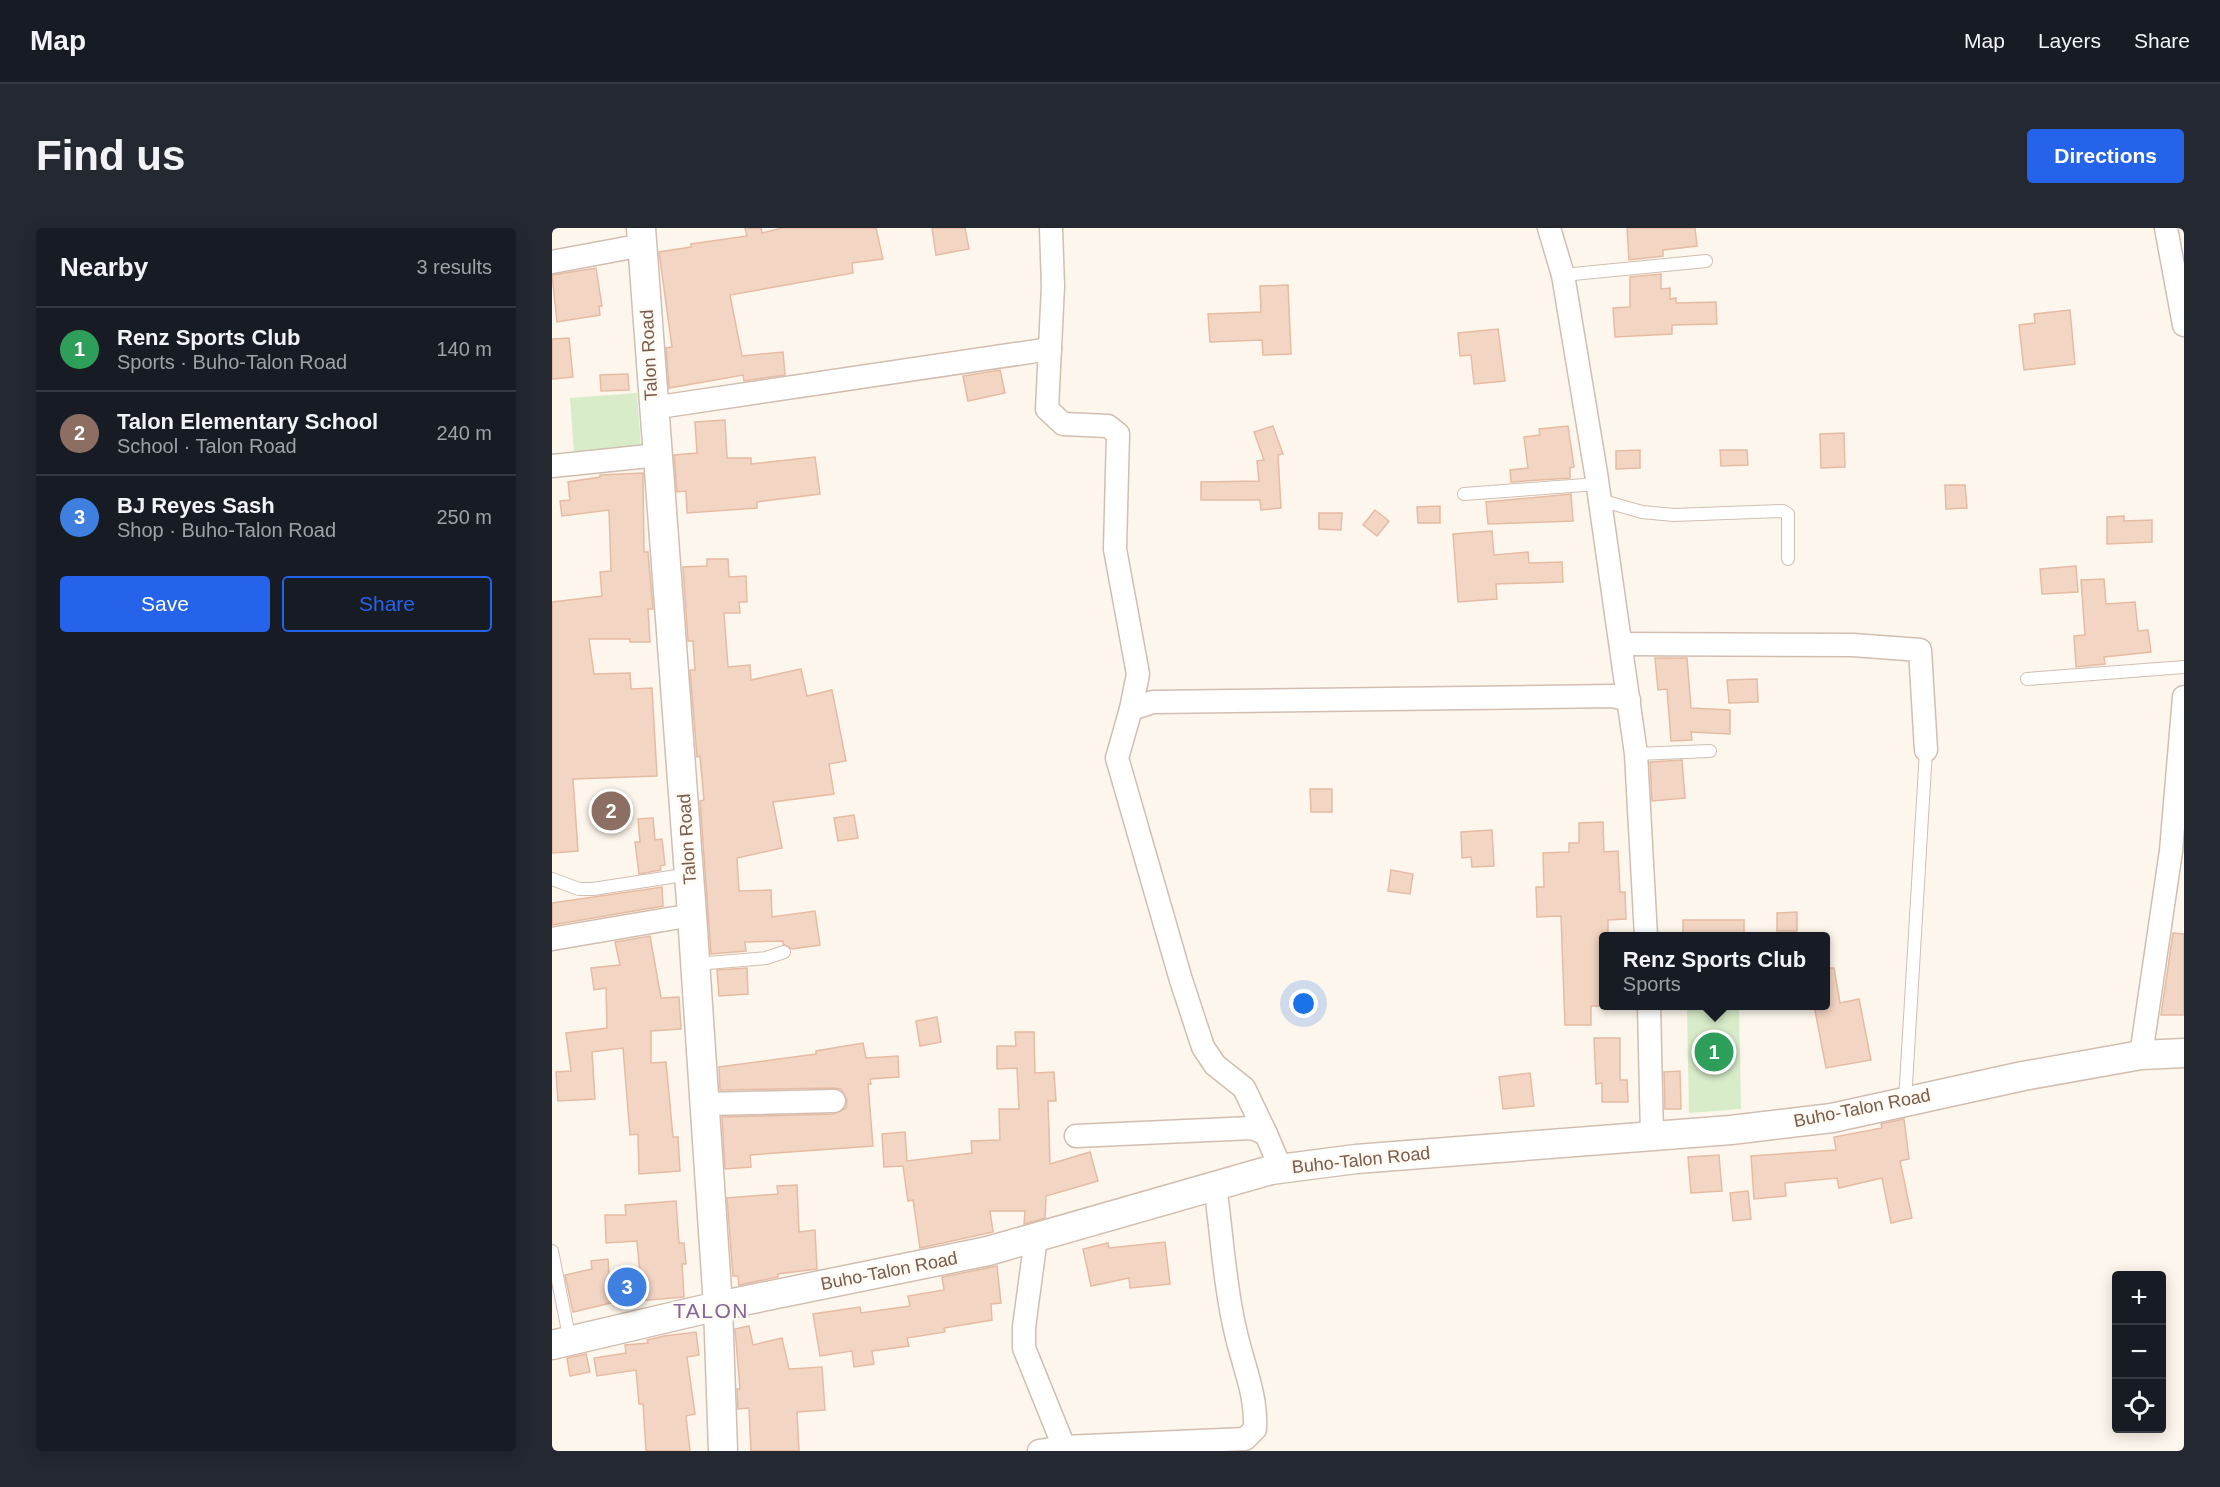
<!DOCTYPE html>
<html lang="en">
<head>
<meta charset="utf-8">
<style>
	body { margin:0; font-family:Helvetica,sans-serif; background:#242831; color:#f1f3f6 }
	.controls { position:absolute; right:18px; bottom:18px; display:grid; overflow:hidden; border-radius:6px; box-shadow:0 3px 15px #0003 }
	.controls button { width:54px; height:54px; display:grid; place-items:center; padding:0; border:0; border-bottom:2px solid #363941; background:#171b24; color:#f1f3f6; font:30px sans-serif }
	.you { position:absolute; left:752px; top:776px; width:21px; height:21px; margin:-15px; border:4px solid #fff; border-radius:50%; background:#1a73e8; box-shadow:0 0 0 9px #1a73e833 }
	.badge { display:grid; place-items:center; width:39px; height:39px; border-radius:50%; background:#2563eb; color:#fff; font-size:20px; font-weight:700 }
	.pin { position:absolute; translate:-50% -50%; border:3px solid #fff; box-shadow:0 2px 6px #0006 }
	.popup { position:absolute; left:1047px; top:704px; width:231px; height:78px; box-sizing:border-box; display:grid; place-content:center; border-radius:6px; background:#171b24; filter:drop-shadow(0 2px 4px #0005); font-size:20px; white-space:nowrap; color:#9ea1a6 }
	.popup b { font-size:22px; color:#f1f3f6 }
	.popup::after { content:''; position:absolute; left:50%; top:100%; margin-left:-12px; border:12px solid transparent; border-top-color:#171b24 }
	.list { margin:0; padding:0; list-style:none }
	h2 { display:flex; justify-content:space-between; align-items:center; height:78px; margin:0; padding:0 24px; font-size:26px }
	h2 small { font-size:20px; font-weight:400; color:#9ea1a6 }
	.list li { display:grid; grid-template-columns:39px 1fr auto; gap:18px; align-items:center; box-sizing:border-box; height:84px; padding:0 24px; border-top:2px solid #363941 }
	.list b { display:block; font-size:22px; white-space:nowrap }
	.list p { margin:0; font-size:20px; white-space:nowrap; color:#9ea1a6 }
	.list em { font-size:20px; font-style:normal; color:#9ea1a6 }
	.actions { display:flex; gap:12px; padding:18px 24px }
	.actions a { flex:1; padding:14px 0; border:2px solid #2563eb; border-radius:6px; text-align:center; font-size:21px; color:#2563eb }
	.actions .main { background:#2563eb; color:#fff }
	.icon { flex:none; width:33px; height:33px; fill:none; stroke:currentColor; stroke-width:2; stroke-linecap:round; stroke-linejoin:round }
	.map { position:relative; flex:none; width:1632px; height:1223px; overflow:hidden; border-radius:6px }
	header { display:flex; align-items:center; gap:36px; box-sizing:border-box; height:84px; padding:0 30px; background:#171b24; border-bottom:2px solid #363941 }
	header strong { font-size:28px }
	nav { display:flex; gap:33px; margin-inline-start:auto; font-size:21px }
	.intro { display:flex; align-items:center; justify-content:space-between; box-sizing:border-box; height:144px; padding:0 36px }
	h1 { margin:0; font-size:42px }
	.button { padding:15px 27px; border-radius:6px; background:#2563eb; color:#fff; font-size:21px; font-weight:700 }
	main { display:flex; gap:36px; padding:0 36px }
	aside { flex:1; background:#171b24; border-radius:6px; box-shadow:0 3px 15px #0003 }
	.map>svg:first-child { display:block }
	.green { fill:#d8ecc9 }
	.building { fill:#f3d5c3; stroke:#e6bba3; stroke-width:1.5 }
	.lines { fill:none; stroke-linecap:round; stroke-linejoin:round }
	.service-casing { stroke:#d1beb0; stroke-width:14 }
	.minor-casing { stroke:#d1beb0; stroke-width:25 }
	.tertiary-casing { stroke:#d1beb0; stroke-width:31 }
	.service { stroke:#fff; stroke-width:12 }
	.minor { stroke:#fff; stroke-width:22 }
	.tertiary { stroke:#fff; stroke-width:28 }
	.labels { text-anchor:middle; dominant-baseline:central; stroke-width:5; stroke-linejoin:round; paint-order:stroke }
	.street-label { font-size:18px; fill:#7a5c4d; stroke:#fffaf3 }
	.quarter-label { font-size:21px; letter-spacing:1.5px; fill:#846695; stroke:#fffaf3 }
</style>
</head>
<body>
<header>
<strong>Map</strong>
<nav><a>Map</a><a>Layers</a><a>Share</a></nav>
</header>
<div class="intro"><h1>Find us</h1><a class="button">Directions</a></div>
<main>
<aside>
<h2>Nearby<small>3 results</small></h2>
<ul class="list">
<li><span class="badge" style="background:#2e9e5b">1</span><div><b>Renz Sports Club</b><p>Sports · Buho-Talon Road</p></div><em>140 m</em></li>
<li><span class="badge" style="background:#8d6e63">2</span><div><b>Talon Elementary School</b><p>School · Talon Road</p></div><em>240 m</em></li>
<li><span class="badge" style="background:#3f7fe0">3</span><div><b>BJ Reyes Sash</b><p>Shop · Buho-Talon Road</p></div><em>250 m</em></li>
</ul>
<div class="actions"><a class="main">Save</a><a>Share</a></div>
</aside>
<div class="map">
<svg width="1632" height="1223" viewBox="0 0 1632 1223">
	<rect width="100%" height="100%" fill="#fdf6ec"/>
	<g class="green">
		<path d="M85,165l4,56 -67,5 -4,-56z"/>
		<path d="M1135,778h52l2,103 -52,4z"/>
	</g>
	<g class="building">
		<path d="M193,0h16l1,5 20,-5h94l7,31 -31,4 1,10 -123,22 12,61 41,-4 2,23 -41,6 -1,-6 -74,13 -3,-40 6,-1 -13,-95 32,-5v-3l56,-8z"/>
		<path d="M380,0h33l4,21 -33,6z"/>
		<path d="M1075,0h68l2,18 -34,4v6l-34,4z"/>
		<path d="M44,40l6,38h-3l1,9 -43,7 -5,-47z"/>
		<path d="M1109,46v15l9,-1v11l6,-1v5l40,-1 1,22 -45,1v9l-57,3 -2,-29 17,-1v-30z"/>
		<path d="M736,57l3,69 -28,1 -1,-15 -52,2 -2,-28 53,-2 -1,-26z"/>
		<path d="M1518,82l5,54 -51,6 -5,-45 16,-2 -1,-9z"/>
		<path d="M946,101l7,52 -31,3 -3,-29 -11,1 -2,-23z"/>
		<path d="M17,110l4,39 -21,2v-40z"/>
		<path d="M448,142l5,23 -37,8 -5,-25z"/>
		<path d="M76,146l1,16 -28,1 -1,-16z"/>
		<path d="M173,192l2,38h24v6l64,-7 5,37 -63,8v6l-70,5 -1,-22 -9,1 -3,-37 23,-2 -2,-31z"/>
		<path d="M721,198l10,28 -5,1 3,53 -20,2 -1,-10h-59v-18l58,-1 -2,-20 7,-1 -10,-28z"/>
		<path d="M1016,198l6,41 -4,1v10l-59,4 -1,-12 18,-2 -4,-31 16,-2 -1,-6z"/>
		<path d="M1292,205l1,34 -24,1 -1,-34z"/>
		<path d="M1088,222v18l-24,1v-18z"/>
		<path d="M1168,222h27l1,15 -27,1z"/>
		<path d="M91,245l1,79h4l5,57h-5l2,33h-20v-3h-41l5,35 36,-1 1,16 21,-1 5,88 -84,3 5,72 -26,2v-251l50,-6 -2,-24 11,-1 -2,-61 -47,6 -2,-15 10,-1 -2,-18 32,-5v-2z"/>
		<path d="M1393,257h20l2,23 -21,1z"/>
		<path d="M1019,266l2,27 -85,3 -2,-22z"/>
		<path d="M888,278v17h-22l-1,-16z"/>
		<path d="M823,282l14,11 -12,15 -14,-11z"/>
		<path d="M767,285h23l-1,17 -22,-1z"/>
		<path d="M1572,288v5l28,-1v22l-45,2v-27z"/>
		<path d="M940,303l2,24 34,-3 1,11 33,-1 1,20 -67,2 1,15 -39,3 -5,-68z"/>
		<path d="M155,331h21l1,18 17,-1 1,26h-8l1,11h-16l4,54 22,-2 1,15 50,-11 6,27 25,-6 14,71 -17,3 5,30 -61,8 9,46 -45,10 2,33 32,-1 1,27 43,-6 5,34 -28,4 -9,-5v-3l-38,1 1,9 -35,3 -11,-153 4,-1 -4,-44 -3,1 -7,-87h5l-2,-29h-5l-5,-74 24,-1z"/>
		<path d="M1524,338l2,26 -36,2 -2,-25z"/>
		<path d="M1552,351l2,25 29,-2 3,29 10,-1 3,22 -47,5 1,7 -29,3 -2,-31 11,-1 -4,-55z"/>
		<path d="M1103,430h32l4,50 39,2v24l-39,-2 1,8 -21,1 -4,-52 -9,1z"/>
		<path d="M1205,451l1,23 -29,1 -2,-23z"/>
		<path d="M1130,532l3,38 -33,3 -2,-39z"/>
		<path d="M758,561h22v23h-21z"/>
		<path d="M302,587l4,23 -20,3 -4,-23z"/>
		<path d="M101,590l2,22 7,-1 3,26 -5,1 1,4 -22,4 -4,-32h5l-2,-23z"/>
		<path d="M1051,594l1,30 14,-1 2,41h5l1,27 -18,1v16h-5v70h-12v19h-26l-4,-109 -24,1 -1,-30h8l-1,-34 26,-1v-9h10v-20z"/>
		<path d="M940,602l2,36 -22,1 -1,-10 -9,1 -1,-26z"/>
		<path d="M839,642l22,4 -3,20 -22,-3z"/>
		<path d="M110,659l1,19 -111,19v-22z"/>
		<path d="M1245,684v19h-20v-18z"/>
		<rect x="1131" y="692" width="61" height="16"/>
		<path d="M1621,705l11,1v81h-23z"/>
		<path d="M98,708l11,62 18,-1 2,32 -30,2v32l15,-1 7,75h5l2,34 -41,3 -1,-40 -8,1 -7,-87 -31,4 3,47 -37,2 -2,-29 15,-1 -5,-38 41,-5 -1,-40 -12,2 -3,-22 29,-3 -5,-23z"/>
		<path d="M195,740l1,26 -29,2 -2,-26z"/>
		<path d="M1273,740h9l6,35 19,-4 12,61 -45,8 -12,-63h11z"/>
		<path d="M385,789l4,25 -21,4 -4,-25z"/>
		<path d="M463,804h19l1,41 19,-1 2,29h-8l2,63 40,-12 8,29 -52,15 -1,22 -21,6 1,-13h-35l3,21 -73,16 -7,-48 -5,1 -5,-35 -19,1 -2,-33 23,-2 2,29 65,-8 -1,-12 29,-1 -1,-31h20l-2,-41 -20,1v-23h19z"/>
		<path d="M1042,810h26v42h7l1,22h-26v-19l-6,1z"/>
		<path d="M311,815l3,15 32,-2 1,21 -29,2 1,5h-3l5,62 -123,9 1,12 -26,2 -3,-52 112,-3 12,-6 1,-8 -6,-11 -7,-1 -114,2 -1,-23 97,-13v-3z"/>
		<path d="M1128,843l1,38h-16l-1,-37z"/>
		<path d="M978,845l4,33 -31,3 -4,-32z"/>
		<path d="M1352,891l5,40 -9,2 12,57 -21,5 -9,-45 -43,10 -2,-10 -52,5 1,13 -32,3 -3,-43 85,-6 -2,-13 48,-9 -1,-4z"/>
		<path d="M1167,927l3,36 -31,2 -3,-36z"/>
		<path d="M245,957l2,47 16,-2 2,39 -39,5v3l-39,8 -1,-9h-5l-6,-78 51,-4 -1,-8z"/>
		<path d="M1196,963l3,28 -18,2 -3,-28z"/>
		<path d="M124,973l3,42h5l2,21h-4l2,33 -48,4v-4l-63,15 -8,-37 27,-6 -1,-8 17,-2 1,16 31,-2 -3,-32 -31,2 -1,-28h21l-1,-10z"/>
		<path d="M613,1014l5,42 -40,4 -1,-10 -38,8 -8,-37 25,-6 1,5z"/>
		<path d="M445,1038l4,37 -10,1 1,16 -48,8 1,4 -38,6 2,8 -37,5 2,13 -20,3 -2,-16 -32,5 -7,-42 47,-7 1,6 49,-7 -2,-10 36,-6 -2,-13z"/>
		<path d="M197,1098l4,19 29,-7 7,31 33,-2 3,43 -28,2 2,39h-48l-2,-43 -11,1 -1,-20h3l-5,-60z"/>
		<path d="M144,1104l3,23 -12,2 8,57 -9,2 4,35h-44l-3,-47h-4l-3,-34 -39,6 -3,-18 32,-5 -1,-8 23,-2 -1,-3 17,-4z"/>
		<path d="M34,1126l4,18 -20,4 -3,-18z"/>
	</g>
	<g class="lines">
		<defs>
			<g id="service">
				<path d="M1011,47l143,-14"/>
				<path d="M912,266l134,-10"/>
				<path d="M1048,272l42,12 32,3 109,-4 5,3v45"/>
				<path d="M1475,451l157,-12"/>
				<path d="M1084,526l74,-3"/>
				<path d="M0,651l27,10h14l97,-15"/>
				<path d="M144,736l70,-6 18,-6"/>
				<path d="M1353,873l21,-351"/>
				<path d="M0,1023l18,90"/>
			</g>
			<g id="minor">
				<path d="M499,0l2,58 -6,123 16,15 45,2 10,8 -3,115 23,125 -7,35"/>
				<path d="M997,0l14,47 33,198 40,281 10,182"/>
				<path d="M1614,0l18,97"/>
				<path d="M0,34l91,-17"/>
				<path d="M100,180l398,-59"/>
				<path d="M0,238l106,-11"/>
				<path d="M1069,416l232,1 67,5 6,100"/>
				<path d="M0,711l140,-24"/>
				<path d="M1097,778l3,129"/>
				<path d="M1589,827l30,-204 13,-154"/>
				<path d="M153,876l129,-3"/>
				<path d="M714,906l-22,-46 -29,-23 -12,-18 -22,-67 -64,-222 14,-49 22,-7 460,-6 16,4"/>
				<path d="M524,908l176,-8 14,6 15,35"/>
				<path d="M484,1010l-12,89v21l40,99 181,-8 10,-10c2,-35 -13,-66 -20,-100 -11,-46 -13,-96 -20,-143"/>
				<path d="M487,1223l25,-4"/>
			</g>
			<g id="tertiary">
				<path d="M89,0l51,687 26,391 5,145"/>
				<path d="M0,1117l166,-39 270,-55 283,-81 85,-11 375,-29 101,-12 191,-42 118,-21 43,-2"/>
			</g>
		</defs>
		<use href="#service" class="service-casing"/>
		<use href="#minor" class="minor-casing"/>
		<use href="#tertiary" class="tertiary-casing"/>
		<use href="#service" class="service"/>
		<use href="#minor" class="minor"/>
		<use href="#tertiary" class="tertiary"/>
	</g>
	<g class="labels">
		<g class="street-label">
			<text transform="translate(97 127) rotate(-93)">Talon Road</text>
			<text transform="translate(135 611) rotate(-94)">Talon Road</text>
			<text transform="translate(1310 880) rotate(-11)">Buho-Talon Road</text>
			<text transform="translate(809 932) rotate(-6)">Buho-Talon Road</text>
			<text transform="translate(337 1043) rotate(-11)">Buho-Talon Road</text>
		</g>
		<g class="quarter-label">
			<text x="159" y="1082">TALON</text>
		</g>
	</g>
</svg>
<div class="controls">
<button>+</button>
<button>−</button>
<button><svg class="icon" aria-label="locate" viewBox="0 0 24 24"><circle cx="12" cy="12" r="6"/><path d="M12 2v4M12 18v4M2 12h4M18 12h4"/></svg></button>
</div>
<div class="you"></div>
<div class="pin badge" style="left:1162px;top:824px;background:#2e9e5b">1</div>
<div class="popup"><b>Renz Sports Club</b>Sports</div>
<div class="pin badge" style="left:59px;top:583px;background:#8d6e63">2</div>
<div class="pin badge" style="left:75px;top:1059px;background:#3f7fe0">3</div>
</div>
</main>
</body>
</html>
